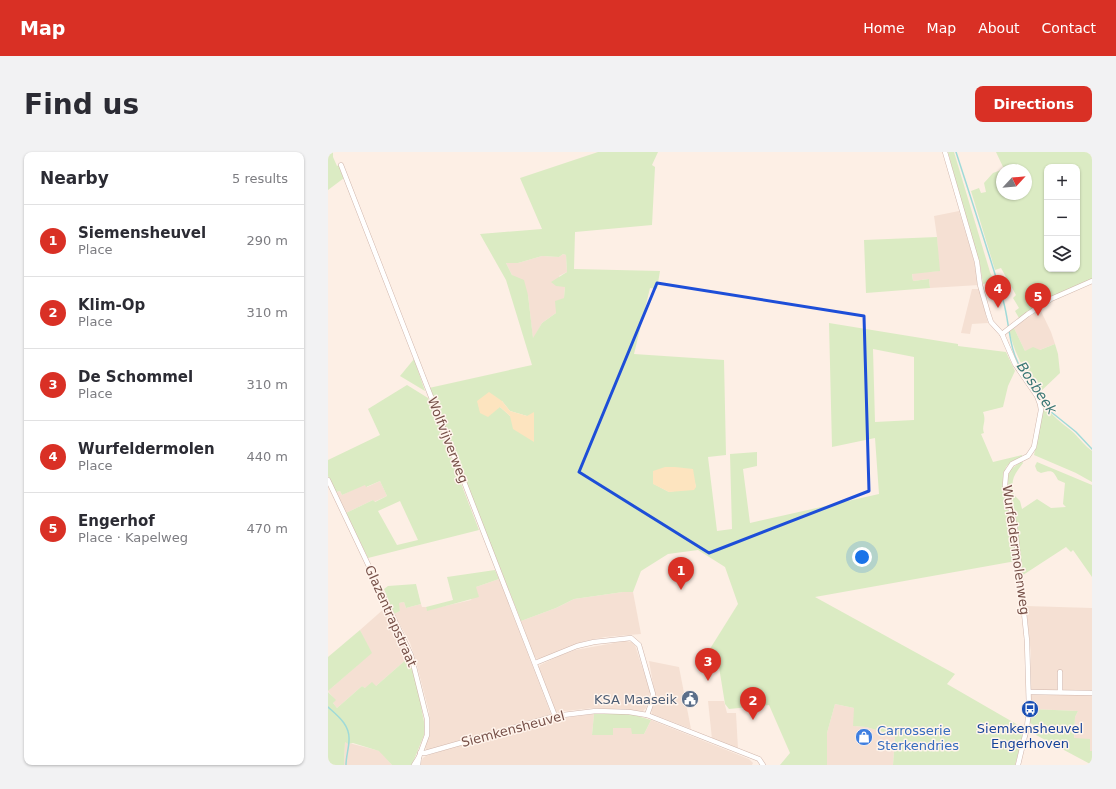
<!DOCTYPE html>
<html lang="en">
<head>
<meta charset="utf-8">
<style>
	body { margin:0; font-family:"DejaVu Sans",sans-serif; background:#f2f2f3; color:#2b2b33 }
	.controls { position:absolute; right:12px; top:12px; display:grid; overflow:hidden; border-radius:8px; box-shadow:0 1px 3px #0004 }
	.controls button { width:36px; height:36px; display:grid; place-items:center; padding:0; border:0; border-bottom:1px solid #e1e1e2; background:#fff; color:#2b2b33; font:20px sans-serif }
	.compass { position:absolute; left:668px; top:12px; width:36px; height:36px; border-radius:50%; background:#fff; box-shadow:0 1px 3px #0004; rotate:64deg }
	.you { position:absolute; left:534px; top:405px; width:14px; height:14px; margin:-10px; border:3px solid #fff; border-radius:50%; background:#1a73e8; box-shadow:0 0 0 6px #1a73e833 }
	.badge { display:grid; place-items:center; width:26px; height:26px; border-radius:50%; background:#d93025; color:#fff; font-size:13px; font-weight:700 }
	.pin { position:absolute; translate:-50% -33px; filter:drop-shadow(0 1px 2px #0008) }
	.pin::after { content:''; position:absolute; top:21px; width:14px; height:12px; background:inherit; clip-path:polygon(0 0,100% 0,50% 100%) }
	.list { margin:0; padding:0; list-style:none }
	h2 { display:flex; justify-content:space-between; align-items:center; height:52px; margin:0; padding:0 16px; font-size:17px }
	h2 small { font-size:13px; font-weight:400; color:#7c7c81 }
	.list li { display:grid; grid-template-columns:26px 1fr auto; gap:12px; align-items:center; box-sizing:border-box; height:72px; padding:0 16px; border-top:1px solid #e1e1e2 }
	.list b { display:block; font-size:15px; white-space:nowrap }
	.list p { margin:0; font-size:13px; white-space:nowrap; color:#7c7c81 }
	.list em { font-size:13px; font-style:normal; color:#7c7c81 }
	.icon { flex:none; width:22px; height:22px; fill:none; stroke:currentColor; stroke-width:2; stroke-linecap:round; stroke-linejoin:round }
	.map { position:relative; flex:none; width:764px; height:613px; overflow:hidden; border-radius:8px }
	header { display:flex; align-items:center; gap:24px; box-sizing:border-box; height:56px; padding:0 20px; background:#d93025; color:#fff }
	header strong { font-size:19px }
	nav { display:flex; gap:22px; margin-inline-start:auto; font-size:14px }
	.intro { display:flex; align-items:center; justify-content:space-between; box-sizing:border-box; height:96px; padding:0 24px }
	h1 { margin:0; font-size:28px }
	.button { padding:10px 18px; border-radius:8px; background:#d93025; color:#fff; font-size:14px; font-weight:700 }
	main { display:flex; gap:24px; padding:0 24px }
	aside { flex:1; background:#fff; border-radius:8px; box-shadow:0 1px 3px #0004 }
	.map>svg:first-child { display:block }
	.residential { fill:#f5e0d3 }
	.green { fill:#dbebc3; fill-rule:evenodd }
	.sand { fill:#fde4bf }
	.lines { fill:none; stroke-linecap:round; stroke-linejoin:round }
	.stream { stroke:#9fdad8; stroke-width:1.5 }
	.street-casing { stroke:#d1b7ad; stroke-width:5.5 }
	.street { stroke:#fff; stroke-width:4.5 }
	.marked { fill:none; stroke:#1d4ed8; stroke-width:3; stroke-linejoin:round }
	.labels { text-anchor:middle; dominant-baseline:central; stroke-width:3; stroke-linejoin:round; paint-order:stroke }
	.street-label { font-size:13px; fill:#775149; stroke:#fff4ec }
	.service-label { font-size:13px; fill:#4e5e75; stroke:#fff4ec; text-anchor:end }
	.transit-label { font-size:13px; fill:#164399; stroke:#fff4ec }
	.shop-label { font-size:13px; fill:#366cbe; stroke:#fff4ec; text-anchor:start }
	.water-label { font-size:14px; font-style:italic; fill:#397674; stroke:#fff4ec }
</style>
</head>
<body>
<header>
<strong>Map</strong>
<nav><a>Home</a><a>Map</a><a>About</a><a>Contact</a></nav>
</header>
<div class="intro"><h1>Find us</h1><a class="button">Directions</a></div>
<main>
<aside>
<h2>Nearby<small>5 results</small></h2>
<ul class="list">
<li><span class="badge">1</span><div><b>Siemensheuvel</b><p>Place</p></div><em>290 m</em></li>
<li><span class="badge">2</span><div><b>Klim-Op</b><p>Place</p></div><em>310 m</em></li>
<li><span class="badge">3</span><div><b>De Schommel</b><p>Place</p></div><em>310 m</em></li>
<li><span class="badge">4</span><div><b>Wurfeldermolen</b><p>Place</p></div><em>440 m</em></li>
<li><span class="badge">5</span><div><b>Engerhof</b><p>Place · Kapelweg</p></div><em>470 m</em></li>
</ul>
</aside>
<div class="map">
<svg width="764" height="613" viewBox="0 0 764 613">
	<rect width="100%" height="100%" fill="#fdefe5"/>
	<g class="residential">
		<path d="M631,59l14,46 6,28 -49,3 -1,-9 -16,2 -1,-8 27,-2 -2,-34 -3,-21z"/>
		<path d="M235,102l3,1 1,17 -8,4 6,11 -1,11 -8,15 -14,10 -9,16 -5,-44 -16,-20 -6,-12h12l24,-7 17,1z"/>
		<path d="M644,137h7l9,34 -16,1 -2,10 -9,-1z"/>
		<path d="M712,157l11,23 4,12 -15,6 -15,1 -11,-23z"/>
		<path d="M52,329l7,15 -13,6 -1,-2 -27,13 -10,-21 4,-1 2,4 23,-11 2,3z"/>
		<path d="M171,427l52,135 -121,36h-4l-1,-3 5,-18 -1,-17 -14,-54 -5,-15 -16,-29 6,-3 -2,-8 6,-1 2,6 15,-4 1,3h4l1,3 44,-10 5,-13z"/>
		<path d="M295,440h10l8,42 -36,3 -20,4 -43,17 -5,1 -3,-3 -13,-35 35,-13 18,-9z"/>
		<path d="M698,454l66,2v143h-2l-16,-12 1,-22 3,-6 -47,-2v-54z"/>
		<path d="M58,455l23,50 -33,29 -11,2 -3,-2 -25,22 -4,-5 2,-3 -7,-9 43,-38 -11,-23z"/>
		<path d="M297,489l7,1 3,3 15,46 -1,10 -3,7 -3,3 -49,-3 -38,4 -17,-44 1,-3 21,-10 14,-5z"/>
		<path d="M321,509l30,6 12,62 -39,-15 -1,-5 4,-14z"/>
		<path d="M380,549h16l3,12h9l2,36 -26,-10z"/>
		<path d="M507,552l19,4v18l12,1 21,6v3l8,1 -2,28h-66v-32z"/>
		<path d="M266,562l-2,21h21v-7h18l13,6 7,-14 98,39 4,4 -1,2h-332l3,-7 3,-2 37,-12 93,-25z"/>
		<path d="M17,590l35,9 12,14h-48z"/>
	</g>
	<g class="green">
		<path d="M0,0h5v5l4,9 2,-1 5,13 -16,12z"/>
		<path d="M270,0h60l-6,13 3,2 -3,58 -77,7 -1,37 86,2 -3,18 -7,-1 -16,66 90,6 2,95 -18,2 9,74 15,-2 -2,-75 27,-2v14l-14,3 7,54 129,-29 -4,-56 -43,9 -3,-124 129,21v2l48,6 9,19 -7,15 -5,21 -20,5c4,10 -2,14 1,21l-3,1 12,28 29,-7v2l-11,5 -5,5 -3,13 9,49 4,32 -201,36 140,77 -8,10 76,44 -1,11 -7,26h-122l2,-28 -9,-1 1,-3 -21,-6 -13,-1 1,-18 -19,-4 -8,29v32h-47l10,-12 -21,-48 -40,4 -4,-5 -6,-37 -3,-11 -8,-4 30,-48 -13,-37 -27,-17 -30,4 -27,17 -8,21h-10l-49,7 -18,9 -35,13 -92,-233 103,-23 -26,-85 -26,-46 62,-5 -22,-51zM235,102l3,1 1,17 -16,10 5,4 9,1 -1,11 -9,3 1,12 -14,10 -9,15 -5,-43 -4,-15 -12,-5 -6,-12h12l24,-7 17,1zM545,197l41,8v63l-39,2zM174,249l8,10 17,5h-17l-10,-9zM325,319l41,8 2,8 -27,5 -15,-8z"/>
		<path d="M620,0h6l36,120 4,9 -11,3 -3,-19 -11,-32z"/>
		<path d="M668,0h96v127l-44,19 -29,20 -4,-7 4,-3 -6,-10 3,-3 -15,-27 -6,2 -24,-79 8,-3 2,5 5,-1 -2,-9 9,-10 11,-4zM719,15h30v102h-30zM674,18h24v24h-24z"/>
		<path d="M609,85l3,34 -28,3 1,7 16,-2 1,9 -64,5 -2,-53z"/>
		<path d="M686,176l11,23 8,-4 7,3 15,-6 3,10 2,19 -21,20c-14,-21 -23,-36 -30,-62z"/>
		<path d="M86,207l11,32 -25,-15z"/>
		<path d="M79,233l21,13 51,132 -111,28 -22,-45 27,-13 2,2 12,-6 -7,-15 -14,6 -1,-2 -23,10 -2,-4 -4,1 -8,-16v-16l52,-25 -12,-26zM72,349l18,39 -21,5 -19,-34z"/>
		<path d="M714,249c9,15 19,21 32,32 6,6 11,13 18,18v31l-16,-9 -42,-18 8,-41 -1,-12z"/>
		<path d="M694,309l1,2c-9,12 -13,17 -9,32l6,6 2,8 15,-10 14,9 15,-1 -3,-3 2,-21 -7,-3c-5,-10 -6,-10 -17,-7l-4,-2 -2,-5 2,-4 55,23v92l-19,-27 -2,2 -5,-5 -43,28 -7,-53 -9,-38v-6l4,-9z"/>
		<path d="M167,418l4,9 -23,8 3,10 -52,14 -1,-4 27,-7 -6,-23z"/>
		<path d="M88,432l5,20 -15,4 -2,-6 -5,1 1,8 -6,3 -10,-25 4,-3z"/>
		<path d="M32,478l12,23 -44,38v-34z"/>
		<path d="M81,505l9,33 7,37 -1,8 -12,30h-20l-13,-14 -26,-8 -5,1 -3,-2 -1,23h-16v-73l8,8 -3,3 4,5 25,-22 3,2 7,-6 4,4z"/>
		<path d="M703,557l47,2 -3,6 -1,21 16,1v12h2v14l-56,-30 3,-7 -9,-5z"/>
		<path d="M287,561l16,1 20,6 -7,14h-12l-1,-6h-18v7h-21l2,-21z"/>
	</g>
	<g class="sand">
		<path d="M161,240l13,9 8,10 17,5 7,-4v30l-21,-13 -3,-13 -10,-9 -12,10 -8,-4 -3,-12z"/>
		<path d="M337,315h10l18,2 3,18 -2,3 -25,2 -16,-8v-13z"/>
	</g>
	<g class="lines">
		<g class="stream">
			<path d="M628,0c16,49 32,99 47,148 7,23 5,49 19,70"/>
			<path d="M703,231l19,28 26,21 16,17"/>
			<path d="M0,555c10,9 22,18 21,33 0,8 -3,16 -3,25"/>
		</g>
		<defs>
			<g id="street">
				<path d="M617,0l32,110 3,23 8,28 3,9 11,12 13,30 22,32 3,8 1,6 -7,37 -6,9 -16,8 -6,9 -1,13 10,41 12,114 2,68 -2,18 -9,38"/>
				<path d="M13,13l214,551"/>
				<path d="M674,182l26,-20 23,-15 41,-18"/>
				<path d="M0,328l83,175 16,64v16l-8,22 -1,8"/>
				<path d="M207,511l42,-17 17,-4 37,-4 8,7 14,49 -2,10 -4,11"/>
				<path d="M732,520v20"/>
				<path d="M701,540l63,1"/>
				<path d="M92,601h5l130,-37 41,-5 33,1 18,3 112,44 4,6"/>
				<path d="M86,613l5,-8"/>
			</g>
		</defs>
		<use href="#street" class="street-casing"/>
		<use href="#street" class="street"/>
	</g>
	<path class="marked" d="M329,131l207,33 5,175 -160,62 -130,-81z"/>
	<defs>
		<symbol id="civic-disc" viewBox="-11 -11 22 22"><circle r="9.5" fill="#5c6f8a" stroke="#fff4ec"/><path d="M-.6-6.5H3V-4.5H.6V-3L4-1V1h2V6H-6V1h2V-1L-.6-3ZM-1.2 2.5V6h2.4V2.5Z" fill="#fff"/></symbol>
		<symbol id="bus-disc" viewBox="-11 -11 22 22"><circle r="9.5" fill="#1a4fb4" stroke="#fff4ec"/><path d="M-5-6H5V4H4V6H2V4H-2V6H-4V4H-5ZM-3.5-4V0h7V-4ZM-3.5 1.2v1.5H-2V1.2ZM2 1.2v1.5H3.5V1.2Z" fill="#fff"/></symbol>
		<symbol id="shop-disc" viewBox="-11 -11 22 22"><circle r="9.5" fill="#3f7fe0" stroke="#fff4ec"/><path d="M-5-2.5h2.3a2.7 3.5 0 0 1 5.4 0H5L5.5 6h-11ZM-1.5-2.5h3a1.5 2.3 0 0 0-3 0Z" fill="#fff"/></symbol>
	</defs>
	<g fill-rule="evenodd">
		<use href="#civic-disc" x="352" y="537" width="20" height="20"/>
		<use href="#bus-disc" x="692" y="547" width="20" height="20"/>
		<use href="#shop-disc" x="526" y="575" width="20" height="20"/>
	</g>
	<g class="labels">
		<g class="street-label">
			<text transform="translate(120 288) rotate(69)">Wolfvijverweg</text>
			<text transform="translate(688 398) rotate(82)">Wurfeldermolenweg</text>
			<text transform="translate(63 464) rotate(66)">Glazentrapstraat</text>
			<text transform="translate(185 577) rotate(-15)">Siemkensheuvel</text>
		</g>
		<g class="service-label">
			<text x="349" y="547">KSA Maaseik</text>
		</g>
		<g class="transit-label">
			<text x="702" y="576">Siemkensheuvel<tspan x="702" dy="15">Engerhoven</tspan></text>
		</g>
		<g class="shop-label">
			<text x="549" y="578">Carrosserie<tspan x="549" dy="15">Sterkendries</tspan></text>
		</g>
		<g class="water-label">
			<text transform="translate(709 236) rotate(56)">Bosbeek</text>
		</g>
	</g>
</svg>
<div class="controls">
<button>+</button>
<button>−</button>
<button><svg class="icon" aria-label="layers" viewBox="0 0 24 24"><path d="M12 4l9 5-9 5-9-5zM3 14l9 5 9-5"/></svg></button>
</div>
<svg class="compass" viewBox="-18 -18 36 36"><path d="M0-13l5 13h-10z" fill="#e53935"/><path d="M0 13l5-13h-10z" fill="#7c7c81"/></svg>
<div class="you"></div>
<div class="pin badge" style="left:353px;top:438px">1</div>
<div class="pin badge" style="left:425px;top:568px">2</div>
<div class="pin badge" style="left:380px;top:529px">3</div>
<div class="pin badge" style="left:670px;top:156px">4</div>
<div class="pin badge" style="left:710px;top:164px">5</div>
</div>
</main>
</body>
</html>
